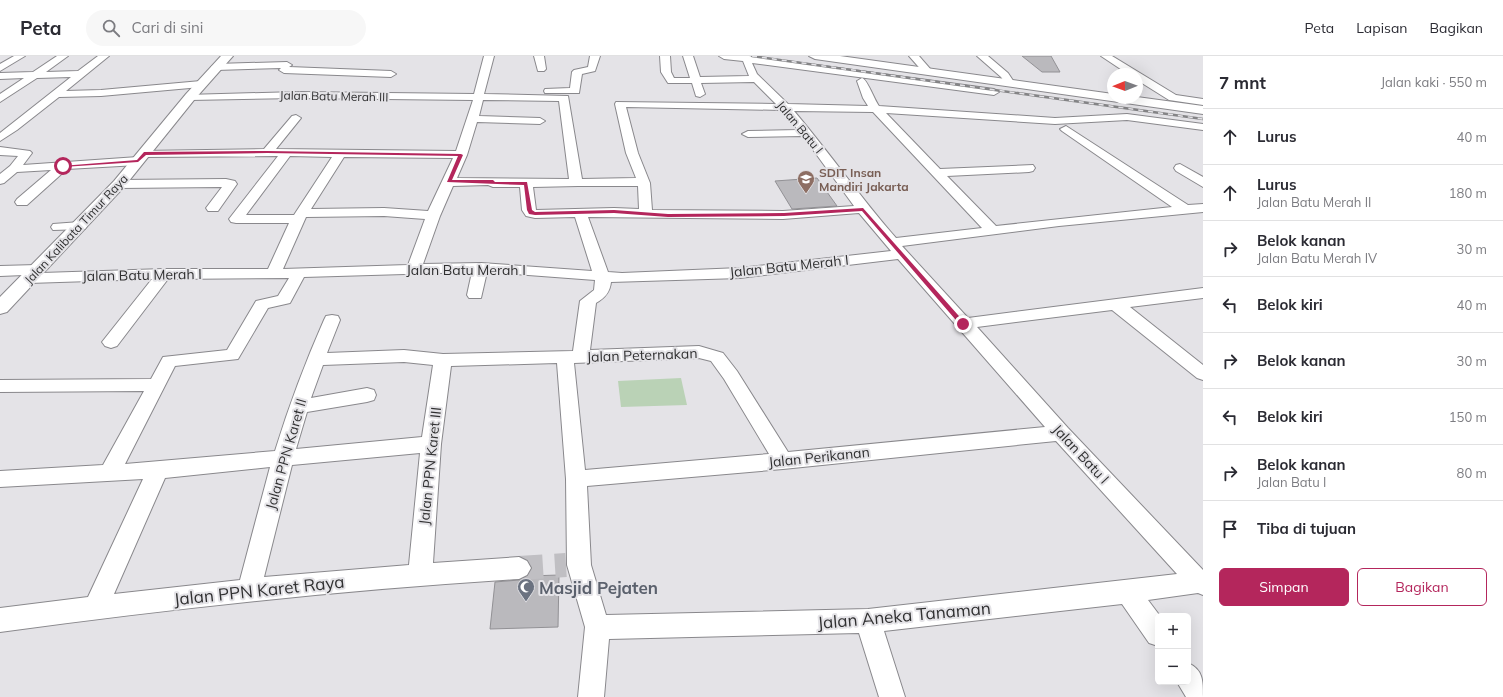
<!DOCTYPE html>
<html lang="id">
<head>
<meta charset="utf-8">
<style>
	body { margin:0; font-family:Mulish,sans-serif; background:#f7f7f7; color:#2b2b33 }
	.controls { position:absolute; right:12px; bottom:12px; display:grid; overflow:hidden; border-radius:6px; box-shadow:0 4px 16px #0002 }
	.controls button { width:36px; height:36px; display:grid; place-items:center; padding:0; border:0; border-bottom:1px solid #e1e1e2; background:#fff; color:#2b2b33; font:20px sans-serif }
	.compass { position:absolute; left:1107px; top:12px; width:36px; height:36px; border-radius:50%; background:#fff; box-shadow:0 4px 16px #0002; rotate:269deg }
	.stop { position:absolute; width:12px; height:12px; margin:-9px; border:3px solid #b4265c; border-radius:50%; background:#fff }
	.stop.end { background:#b4265c; border-color:#fff; box-shadow:0 1px 4px #0008 }
	.list { margin:0; padding:0; list-style:none }
	h2 { display:flex; justify-content:space-between; align-items:center; height:52px; margin:0; padding:0 16px; font-size:17px }
	h2 small { font-size:13px; font-weight:400; color:#7c7c81 }
	.list li { display:grid; grid-template-columns:26px 1fr auto; gap:12px; align-items:center; box-sizing:border-box; height:56px; padding:0 16px; border-top:1px solid #e1e1e2 }
	.list b { display:block; font-size:15px; white-space:nowrap }
	.list p { margin:0; font-size:13px; white-space:nowrap; color:#7c7c81 }
	.list em { font-size:13px; font-style:normal; color:#7c7c81 }
	.actions { display:flex; gap:8px; padding:12px 16px }
	.actions a { flex:1; padding:9px 0; border:1px solid #b4265c; border-radius:6px; text-align:center; font-size:14px; color:#b4265c }
	.actions .main { background:#b4265c; color:#fff }
	.icon { flex:none; width:22px; height:22px; fill:none; stroke:currentColor; stroke-width:2; stroke-linecap:round; stroke-linejoin:round }
	.map { position:relative; flex:none; width:1203px; height:641px; overflow:hidden }
	header { display:flex; align-items:center; gap:24px; box-sizing:border-box; height:56px; padding:0 20px; background:#fff; border-bottom:1px solid #e1e1e2 }
	header strong { font-size:19px }
	nav { display:flex; gap:22px; margin-inline-start:auto; font-size:14px }
	.search { width:280px; height:36px; background:#f7f7f7; display:flex; align-items:center; gap:10px; box-sizing:border-box; padding:0 14px; border-radius:22px; color:#7c7c81; font-size:15px }
	main { display:flex }
	aside { flex:1; background:#fff }
	.map>svg:first-child { display:block }
	.green { fill:#bad2b6 }
	.building { fill:#bab9bd; stroke:#929195 }
	.lines { fill:none; stroke-linecap:round; stroke-linejoin:round }
	.street-tunnel { stroke:#c0bfc3; stroke-width:24; stroke-dasharray:24 12; stroke-linecap:butt }
	.street-casing { stroke:#89888c; stroke-width:2 }
	.secondary-casing { stroke:#89888c; stroke-width:2 }
	.street { fill:#fff; fill-rule:evenodd }
	.secondary { fill:#fff; fill-rule:evenodd }
	.rail-casing { stroke:#848486; stroke-width:2.5 }
	.rail { stroke:#e4e3e7; stroke-width:1.5; stroke-dasharray:5; stroke-linecap:butt }
	.route { fill:#b4265c }
	.labels { text-anchor:middle; dominant-baseline:central; stroke-width:4; stroke-linejoin:round; paint-order:stroke }
	.far-street-label { font-size:12px; fill:#303031; stroke:#e4e3e7 }
	.far-education-label { font-size:12px; font-weight:bold; fill:#785e54; stroke:#e4e3e7; text-anchor:start }
	.street-label { font-size:14px; fill:#303031; stroke:#e4e3e7 }
	.near-worship-label { font-size:17px; font-weight:bold; fill:#5b616d; stroke:#e4e3e7; text-anchor:start }
	.near-street-label { font-size:17px; fill:#303031; stroke:#e4e3e7 }
</style>
</head>
<body>
<header>
<strong>Peta</strong>
<div class="search"><svg class="icon" aria-label="search" viewBox="0 0 24 24"><circle cx="10" cy="10" r="6"/><path d="M15 15l6 6"/></svg>Cari di sini</div>
<nav><a>Peta</a><a>Lapisan</a><a>Bagikan</a></nav>
</header>
<main>
<div class="map">
<svg width="1203" height="641" viewBox="0 0 1203 641">
	<rect width="100%" height="100%" fill="#e4e3e7"/>
	<path class="green" d="M681,322l6,27 -66,2 -3,-26z"/>
	<g class="building">
		<path d="M1022,0h29l9,16h-18z"/>
		<path d="M817,122l20,28 -45,3 -17,-28z"/>
		<path d="M559,519l-1,52 -68,2 5,-47 24,-2 9,-4z"/>
	</g>
	<g class="lines">
		<path class="street-tunnel" d="M519,512l47,-3"/>
		<defs>
			<g id="street">
				<path d="M14,0h11l-25,15v-7z"/>
				<path d="M57,0h11l-22,16 32,-1 20,-15h11l-43,35 35,-1 100,-9 5,3 -5,3 -100,9 -42,1 -42,33 -17,11v-8l71,-56 -34,1 -37,24v-8l24,-16 -24,1v-6l33,-1z"/>
				<path d="M484,0h10l-10,38 84,2 14,83 54,-1 -10,-25 -11,-49 1,-2 160,2 -22,-22 -53,1 4,11 -5,3 -4,-1 -4,-13h-24l-7,-11 -1,-16h10l1,16 3,6h16l-7,-22h10l7,21 49,-1 -6,-15 -19,-2 -5,-3h30l245,33 5,3 -5,3 -242,-32 5,11 31,30 80,2 -5,-8 -6,-17 5,-3c5,1 12,21 17,28l176,12 72,-4 76,10v6l-76,-10 -72,4 -169,-11 54,56 93,-4 2,3 -2,3 -4,1 -82,4 49,50 176,-19 -110,-76 -2,-2 6,-3 122,79 15,-1v8l-144,14 -157,20 66,72 235,-30v10l-73,9 73,58v15l-6,-2 -85,-68 -135,17 91,101 135,142v25l-5,-2 -50,7 12,16h-2v30l-9,-3 -27,-39 -238,27 21,66h-26l-20,-64 -250,6 -5,58h-26l7,-70 -18,-62 -1,-86 -9,-116 -106,3 -10,78 -8,119 86,-6 8,4 4,7 -4,7 -8,4c-174,11 -346,29 -519,53v-24l88,-11 55,-118 -143,8v-16l103,-6 41,-74 -144,1v-12l151,-1 12,-22 64,-7 29,-49 22,-5 11,-18 -121,1 -51,67 -6,2 -6,-2 -3,-4 50,-63 -123,4 -5,-2 -3,-3 3,-3 -24,1v-10l37,-1 5,2 3,3 -3,3 122,-4h104l21,-46h-53l-5,-1 -2,-3 49,-63 -134,1 -6,-4 2,-2 124,-2 28,-33 4,-1 5,3 -25,31 180,2 17,-51 -176,-2 -107,2 -5,-3 1,-2 111,-3 177,2zM483,44l76,1 10,78 -112,-1 10,-23 10,-33 63,2 5,-3 -5,-3 -61,-2zM626,51l156,3 16,20 -50,1 -6,3 6,3 55,-1 51,70 -71,5 -131,-1 -2,-27 -12,-30zM794,55l79,1 109,116 -86,10c-36,-41 -67,-86 -102,-127zM290,100l42,1 -38,58h-48zM344,101l109,1 -25,53 -44,-3 -73,1zM488,129l5,2h27l2,23 4,6 9,2 40,-1 17,54 -111,-8 -58,1 17,-48 13,-30zM578,130h60l1,23 -25,-1 -78,2 -3,-23zM859,157l32,38 -151,17 -118,5 -14,-1 -20,-55 195,2zM384,160l41,3 -17,46 -125,4 23,-52zM898,203l147,168 -257,25 -51,-81 -14,-18 -24,-7 -109,4 6,-47c9,-5 14,-11 15,-21l129,-4zM472,216l-5,23 2,3h12l6,-26 108,8 -1,10 -14,11 -7,50 -130,3 -39,-4 -77,3 13,-33 -2,-4 -6,-1 -6,1 -2,4c-19,43 -35,86 -49,131l-150,13 50,-98 63,-7 30,-51 22,-5 14,-26zM699,302l12,3 13,18 45,75 -184,16 -11,-107zM404,306l29,3 -11,72 -126,12 11,-37 60,-10 7,-2 2,-5 -2,-5 -7,-2 -56,10 12,-33zM1056,385l121,133 -309,35 -262,6 -15,-50 -4,-79 196,-17zM420,397l-11,112 -145,12 28,-112zM270,411l-30,113 -126,14 51,-116z"/>
				<path d="M534,0h10l2,13 -2,2h-6z"/>
				<path d="M590,0h10l-5,15 -13,3 -3,19h-34l-1,-2 1,-2 25,-1 2,-16 2,-2 14,-3z"/>
				<path d="M909,0h10l13,15 -2,2h-6z"/>
				<path d="M977,0h11l20,17 6,9 -2,2h-6l-5,-7z"/>
				<path d="M1101,0h11l64,39 27,4v6l-34,-5 -32,-20v-6h-9z"/>
				<path d="M287,6l5,3 -3,2 102,4 5,3 -5,3 -107,-4 -5,-3 2,-2 -65,2 -5,-3 5,-3z"/>
				<path d="M0,91l30,4 2,2 -9,12 115,-8 6,4 -6,4 -71,4 -40,36h-10l-2,-3 2,-3 34,-29 -34,2 -13,11 -4,1v-10l10,-8 8,-10 -18,-1z"/>
				<path d="M1180,108l23,13v10l-27,-16 -2,-3 2,-3z"/>
				<path d="M226,123l9,2 2,3 -19,27h-10l-2,-3 16,-21 -103,1 -6,-4 6,-4z"/>
				<path d="M80,166l5,1 2,3 -2,3 -32,1 -2,-3 2,-3z"/>
				<path d="M1188,607c15,7 15,17 15,34h-17l-9,-15h11z"/>
			</g>
			<g id="secondary">
				<path d="M221,0h12l-39,44 -70,87 -117,125 -7,2v-17l114,-116 72,-87z"/>
				<path d="M809,0h31l273,38v4l24,-1 66,9v8l-388,-55z"/>
			</g>
		</defs>
		<use href="#street" class="street-casing"/>
		<use href="#secondary" class="secondary-casing"/>
		<use href="#street" class="street"/>
		<use href="#secondary" class="secondary"/>
		<defs>
			<path id="rail" d="M752,0l451,63"/>
		</defs>
		<use href="#rail" class="rail-casing"/>
		<use href="#rail" class="rail"/>
	</g>
	<path class="route" d="M267,95l194,3 2,1 -11,25h41l2,2h32l5,28 3,2 79,-2 54,4 116,-1 79,-5 103,116 -5,2 -99,-115 -78,5 -116,1 -54,-4 -79,2 -6,-1 -2,-4 -3,-25 -77,-3 11,-26 -191,-3 -121,2 -8,7 -75,5 -2,-1 76,-6 7,-8z"/>
	<defs>
		<symbol id="school-pin" viewBox="-11 -11 22 30"><path d="M0 17L-7.5 6A9.5 9.5 0 1 1 7.5 6Z" fill="#8d6e63" stroke="#e4e3e7"/><path d="M0-5L7-2L0 1L-7-2ZM-4 1L0 2.5L4 1V4Q0 6-4 4Z" fill="#fff"/></symbol>
		<symbol id="mosque-pin" viewBox="-11 -11 22 30"><path d="M0 17L-7.5 6A9.5 9.5 0 1 1 7.5 6Z" fill="#6b7280" stroke="#e4e3e7"/><path d="M3.5-4.9A6 6 0 1 0 3.5 4.9A5 5 0 1 1 3.5-4.9Z" fill="#fff"/></symbol>
	</defs>
	<g fill-rule="evenodd">
		<use href="#school-pin" x="796" y="113" width="20" height="27"/>
		<use href="#mosque-pin" x="516" y="521" width="20" height="27"/>
	</g>
	<g class="labels">
		<g class="far-street-label">
			<text transform="translate(334 40) rotate(1)">Jalan Batu Merah III</text>
			<text transform="translate(800 71) rotate(50)">Jalan Batu I</text>
			<text transform="translate(76 173) rotate(-47)">Jalan Kalibata Timur Raya</text>
		</g>
		<g class="far-education-label">
			<text x="819" y="116">SDIT Insan<tspan x="819" dy="14">Mandiri Jakarta</tspan></text>
		</g>
		<g class="street-label">
			<text transform="translate(789 210) rotate(-6)">Jalan Batu Merah I</text>
			<text x="466" y="214">Jalan Batu Merah I</text>
			<text transform="translate(142 219) rotate(-1)">Jalan Batu Merah I</text>
			<text transform="translate(642 299) rotate(-2)">Jalan Peternakan</text>
			<text transform="translate(286 398) rotate(-74)">Jalan PPN Karet II</text>
			<text transform="translate(1081 398) rotate(47)">Jalan Batu I</text>
			<text transform="translate(819 401) rotate(-6)">Jalan Perikanan</text>
			<text transform="translate(430 410) rotate(-84)">Jalan PPN Karet III</text>
		</g>
		<g class="near-worship-label">
			<text x="539" y="531">Masjid Pejaten</text>
		</g>
		<g class="near-street-label">
			<text transform="translate(259 534) rotate(-6)">Jalan PPN Karet Raya</text>
			<text transform="translate(904 559) rotate(-5)">Jalan Aneka Tanaman</text>
		</g>
	</g>
</svg>
<div class="controls">
<button>+</button>
<button>−</button>
</div>
<svg class="compass" viewBox="-18 -18 36 36"><path d="M0-13l5 13h-10z" fill="#e53935"/><path d="M0 13l5-13h-10z" fill="#7c7c81"/></svg>
<div class="stop" style="left:63px;top:110px"></div>
<div class="stop end" style="left:963px;top:268px"></div>
</div>
<aside>
<h2>7 mnt<small>Jalan kaki · 550 m</small></h2>
<ul class="list">
<li><svg class="icon" aria-label="ahead" viewBox="0 0 24 24"><path d="M12 20V5M6 11l6-6 6 6"/></svg><div><b>Lurus</b></div><em>40 m</em></li>
<li><svg class="icon" aria-label="ahead" viewBox="0 0 24 24"><path d="M12 20V5M6 11l6-6 6 6"/></svg><div><b>Lurus</b><p>Jalan Batu Merah II</p></div><em>180 m</em></li>
<li><svg class="icon" aria-label="right" viewBox="0 0 24 24"><path d="M7 20v-9h11M14 6l5 5-5 5"/></svg><div><b>Belok kanan</b><p>Jalan Batu Merah IV</p></div><em>30 m</em></li>
<li><svg class="icon" aria-label="left" viewBox="0 0 24 24"><path d="M17 20v-9H6M10 6l-5 5 5 5"/></svg><div><b>Belok kiri</b></div><em>40 m</em></li>
<li><svg class="icon" aria-label="right" viewBox="0 0 24 24"><path d="M7 20v-9h11M14 6l5 5-5 5"/></svg><div><b>Belok kanan</b></div><em>30 m</em></li>
<li><svg class="icon" aria-label="left" viewBox="0 0 24 24"><path d="M17 20v-9H6M10 6l-5 5 5 5"/></svg><div><b>Belok kiri</b></div><em>150 m</em></li>
<li><svg class="icon" aria-label="right" viewBox="0 0 24 24"><path d="M7 20v-9h11M14 6l5 5-5 5"/></svg><div><b>Belok kanan</b><p>Jalan Batu I</p></div><em>80 m</em></li>
<li><svg class="icon" aria-label="arrive" viewBox="0 0 24 24"><path d="M6 21V4h12l-3 4 3 4H6"/></svg><div><b>Tiba di tujuan</b></div></li>
</ul>
<div class="actions"><a class="main">Simpan</a><a>Bagikan</a></div>
</aside>
</main>
</body>
</html>
